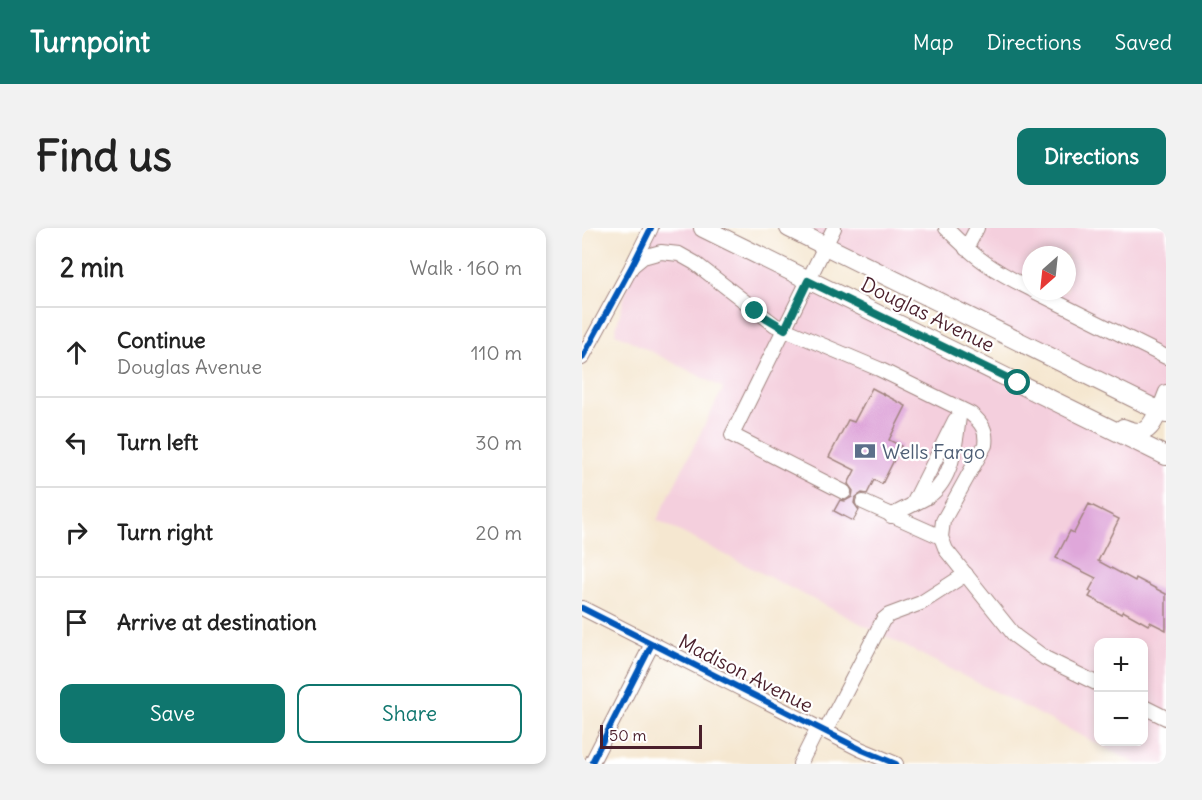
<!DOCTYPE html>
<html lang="en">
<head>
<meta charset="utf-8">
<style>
	body { margin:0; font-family:Delius,sans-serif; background:#f2f2f2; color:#222 }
	.controls { position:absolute; right:18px; bottom:18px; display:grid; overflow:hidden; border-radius:12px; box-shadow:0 3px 9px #0003 }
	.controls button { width:54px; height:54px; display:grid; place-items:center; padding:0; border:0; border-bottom:2px solid #e0e0e0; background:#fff; color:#222; font:30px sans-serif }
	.compass { position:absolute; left:440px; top:18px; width:54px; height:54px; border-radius:50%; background:#fff; box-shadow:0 3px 9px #0003; rotate:207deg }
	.scale { position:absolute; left:18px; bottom:15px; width:102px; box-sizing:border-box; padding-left:6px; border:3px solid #4a1f2b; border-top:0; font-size:16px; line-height:21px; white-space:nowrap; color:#4a1f2b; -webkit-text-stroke:4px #fff; paint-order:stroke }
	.stop { position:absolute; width:18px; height:18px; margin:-14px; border:4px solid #0f766e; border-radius:50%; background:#fff }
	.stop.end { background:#0f766e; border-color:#fff; box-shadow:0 2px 6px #0008 }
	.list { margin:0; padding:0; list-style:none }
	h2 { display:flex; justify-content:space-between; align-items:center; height:78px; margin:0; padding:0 24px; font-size:26px }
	h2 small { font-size:20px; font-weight:400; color:#767676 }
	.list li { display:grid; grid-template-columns:39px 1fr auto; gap:18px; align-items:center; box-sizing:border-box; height:90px; padding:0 24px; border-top:2px solid #e0e0e0 }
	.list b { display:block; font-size:22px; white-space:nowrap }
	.list p { margin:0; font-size:20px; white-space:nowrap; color:#767676 }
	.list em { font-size:20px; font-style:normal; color:#767676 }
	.actions { display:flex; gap:12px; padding:18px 24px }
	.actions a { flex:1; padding:14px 0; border:2px solid #0f766e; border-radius:12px; text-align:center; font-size:21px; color:#0f766e }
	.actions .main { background:#0f766e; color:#fff }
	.icon { flex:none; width:33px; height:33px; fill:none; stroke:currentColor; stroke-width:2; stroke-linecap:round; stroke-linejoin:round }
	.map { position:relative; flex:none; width:584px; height:536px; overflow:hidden; border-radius:12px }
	header { display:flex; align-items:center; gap:36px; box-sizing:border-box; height:84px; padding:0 30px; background:#0f766e; color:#fff }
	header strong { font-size:28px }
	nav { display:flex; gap:33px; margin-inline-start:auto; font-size:21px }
	.intro { display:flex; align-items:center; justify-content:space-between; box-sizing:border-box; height:144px; padding:0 36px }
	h1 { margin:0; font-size:42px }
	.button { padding:15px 27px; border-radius:12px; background:#0f766e; color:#fff; font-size:21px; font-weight:700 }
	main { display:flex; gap:36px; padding:0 36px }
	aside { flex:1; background:#fff; border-radius:12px; box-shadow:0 3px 9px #0003 }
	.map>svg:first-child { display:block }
	.built { fill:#f4cfdd; fill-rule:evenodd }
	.building { fill:#dfa7da }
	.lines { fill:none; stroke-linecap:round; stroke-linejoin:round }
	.minor-casing { stroke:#a0837e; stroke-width:16 }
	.major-casing { stroke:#a0837e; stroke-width:20 }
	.minor { stroke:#fff; stroke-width:14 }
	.major { stroke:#fff; stroke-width:18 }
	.cycleway-casing { stroke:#fff; stroke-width:10 }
	.cycleway { stroke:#0057b8; stroke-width:6 }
	.route { stroke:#0f766e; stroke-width:8 }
	.labels { text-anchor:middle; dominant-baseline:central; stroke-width:4.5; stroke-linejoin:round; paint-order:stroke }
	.street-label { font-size:20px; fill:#4a1f2b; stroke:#fff }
	.service-label { font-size:20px; fill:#4e5e75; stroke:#fff; text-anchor:start }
</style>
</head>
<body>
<header>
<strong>Turnpoint</strong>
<nav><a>Map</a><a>Directions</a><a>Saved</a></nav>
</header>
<div class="intro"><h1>Find us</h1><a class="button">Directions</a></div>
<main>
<aside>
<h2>2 min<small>Walk · 160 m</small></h2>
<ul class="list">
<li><svg class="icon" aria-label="ahead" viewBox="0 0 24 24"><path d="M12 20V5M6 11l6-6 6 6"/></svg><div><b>Continue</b><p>Douglas Avenue</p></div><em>110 m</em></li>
<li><svg class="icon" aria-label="left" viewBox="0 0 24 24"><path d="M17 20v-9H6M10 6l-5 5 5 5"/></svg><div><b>Turn left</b></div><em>30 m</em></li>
<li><svg class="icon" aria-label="right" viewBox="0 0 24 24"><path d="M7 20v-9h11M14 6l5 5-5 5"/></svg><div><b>Turn right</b></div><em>20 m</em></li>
<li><svg class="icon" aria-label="arrive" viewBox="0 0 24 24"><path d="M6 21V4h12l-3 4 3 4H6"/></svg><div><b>Arrive at destination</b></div></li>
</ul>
<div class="actions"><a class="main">Save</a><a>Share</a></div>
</aside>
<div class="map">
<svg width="584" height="536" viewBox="0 0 584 536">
	<rect width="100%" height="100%" fill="#fff"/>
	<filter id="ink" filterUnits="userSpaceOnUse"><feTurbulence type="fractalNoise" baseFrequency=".0167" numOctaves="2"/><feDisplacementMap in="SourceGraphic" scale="12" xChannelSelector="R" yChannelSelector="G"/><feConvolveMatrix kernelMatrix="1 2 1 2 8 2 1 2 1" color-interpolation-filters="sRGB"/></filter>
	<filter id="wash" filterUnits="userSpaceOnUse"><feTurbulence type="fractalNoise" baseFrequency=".008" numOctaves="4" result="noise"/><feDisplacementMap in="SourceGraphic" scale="24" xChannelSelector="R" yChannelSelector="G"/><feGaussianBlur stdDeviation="1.35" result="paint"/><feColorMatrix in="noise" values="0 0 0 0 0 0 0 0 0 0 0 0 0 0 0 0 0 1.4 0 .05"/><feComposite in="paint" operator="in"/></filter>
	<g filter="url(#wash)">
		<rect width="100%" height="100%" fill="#f5e7d0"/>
		<g class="built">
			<path d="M69,0h52l463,228v308h-29l-480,-244 66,-132 -108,-55 17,-67zM516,415h46v99h-46z"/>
			<path d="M207,0h377v186zM449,27h36v36h-36z"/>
		</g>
		<g id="blocks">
			<g class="building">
				<path d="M290,160l34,18 -17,34 12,6 -19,38 -8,-4 -7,14 -5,-1 -7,5 -1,5 5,7 -6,11 -19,-10 6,-11 5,1 7,-4 1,-6 -5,-7 7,-14 -26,-13 19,-37 6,2z"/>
				<path d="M507,276l30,15 -21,42 37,20 1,-3 30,16v36l-16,-8 -2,3 -25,-14 -2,3 -32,-17 3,-5 -3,-1 7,-13 -40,-20 14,-27 4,2z"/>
			</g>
		</g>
	</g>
	<g filter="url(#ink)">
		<use href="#blocks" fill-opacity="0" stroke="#a0837e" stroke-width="1.5"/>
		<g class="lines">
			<defs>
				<g id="minor">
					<path d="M252,0l-102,207 112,57"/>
					<path d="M364,0c29,30 48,43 85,61"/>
					<path d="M384,21l11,-21"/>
					<path d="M50,38l11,-9 18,-5 18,2 16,9 80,62 104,44 92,45c11,9 16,17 14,31l-42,76 -2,16 5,13 69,86 30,22 53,26"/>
					<path d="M452,63l132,66"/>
					<path d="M0,130l50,-92 19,-38"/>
					<path d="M577,182l7,-18"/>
					<path d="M281,274l78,35"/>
					<path d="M331,276l42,-84"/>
					<path d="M309,288c12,-7 26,-13 38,-20 26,-18 27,-59 31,-87"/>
					<path d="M0,380l278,141 36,15"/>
					<path d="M562,479l22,11"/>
					<path d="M243,504l58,-112 6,-5 32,-12 45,-29"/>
					<path d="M9,536l61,-120"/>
					<path d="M218,536l18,-36"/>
				</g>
				<g id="major">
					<path d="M121,0l463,228"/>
					<path d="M207,0l377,186"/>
					<path d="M541,200c22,9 27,2 36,-18"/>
				</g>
			</defs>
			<use href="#minor" class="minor-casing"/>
			<use href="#major" class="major-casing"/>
			<use href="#minor" class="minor"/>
			<use href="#major" class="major"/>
			<defs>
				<g id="cycleway">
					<path d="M0,130l50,-92 19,-38"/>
					<path d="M0,380l278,141 36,15"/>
					<path d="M9,536l61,-120"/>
				</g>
			</defs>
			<use href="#cycleway" class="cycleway-casing"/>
			<use href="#cycleway" class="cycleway"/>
		</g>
	</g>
	<g class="lines" filter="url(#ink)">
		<path class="route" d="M173,83l30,18 23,-48 210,102"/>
	</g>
	<defs>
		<symbol id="bank-bare" viewBox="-9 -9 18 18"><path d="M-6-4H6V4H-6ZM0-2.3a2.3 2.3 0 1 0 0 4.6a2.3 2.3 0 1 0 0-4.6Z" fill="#5c6f8a" stroke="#fff" stroke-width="2.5" paint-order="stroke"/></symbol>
	</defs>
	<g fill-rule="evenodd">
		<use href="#bank-bare" x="268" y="208" width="30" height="30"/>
	</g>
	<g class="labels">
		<g class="street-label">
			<text transform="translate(346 86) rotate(26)">Douglas Avenue</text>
			<text transform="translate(164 445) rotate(27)">Madison Avenue</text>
		</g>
		<g class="service-label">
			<text x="300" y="223">Wells Fargo</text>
		</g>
	</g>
</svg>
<div class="controls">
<button>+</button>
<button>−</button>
</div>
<svg class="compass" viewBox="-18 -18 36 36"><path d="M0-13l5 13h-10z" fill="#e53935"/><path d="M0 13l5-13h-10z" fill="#767676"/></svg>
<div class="scale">50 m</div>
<div class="stop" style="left:436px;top:155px"></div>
<div class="stop end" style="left:173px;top:83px"></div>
</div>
</main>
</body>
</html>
